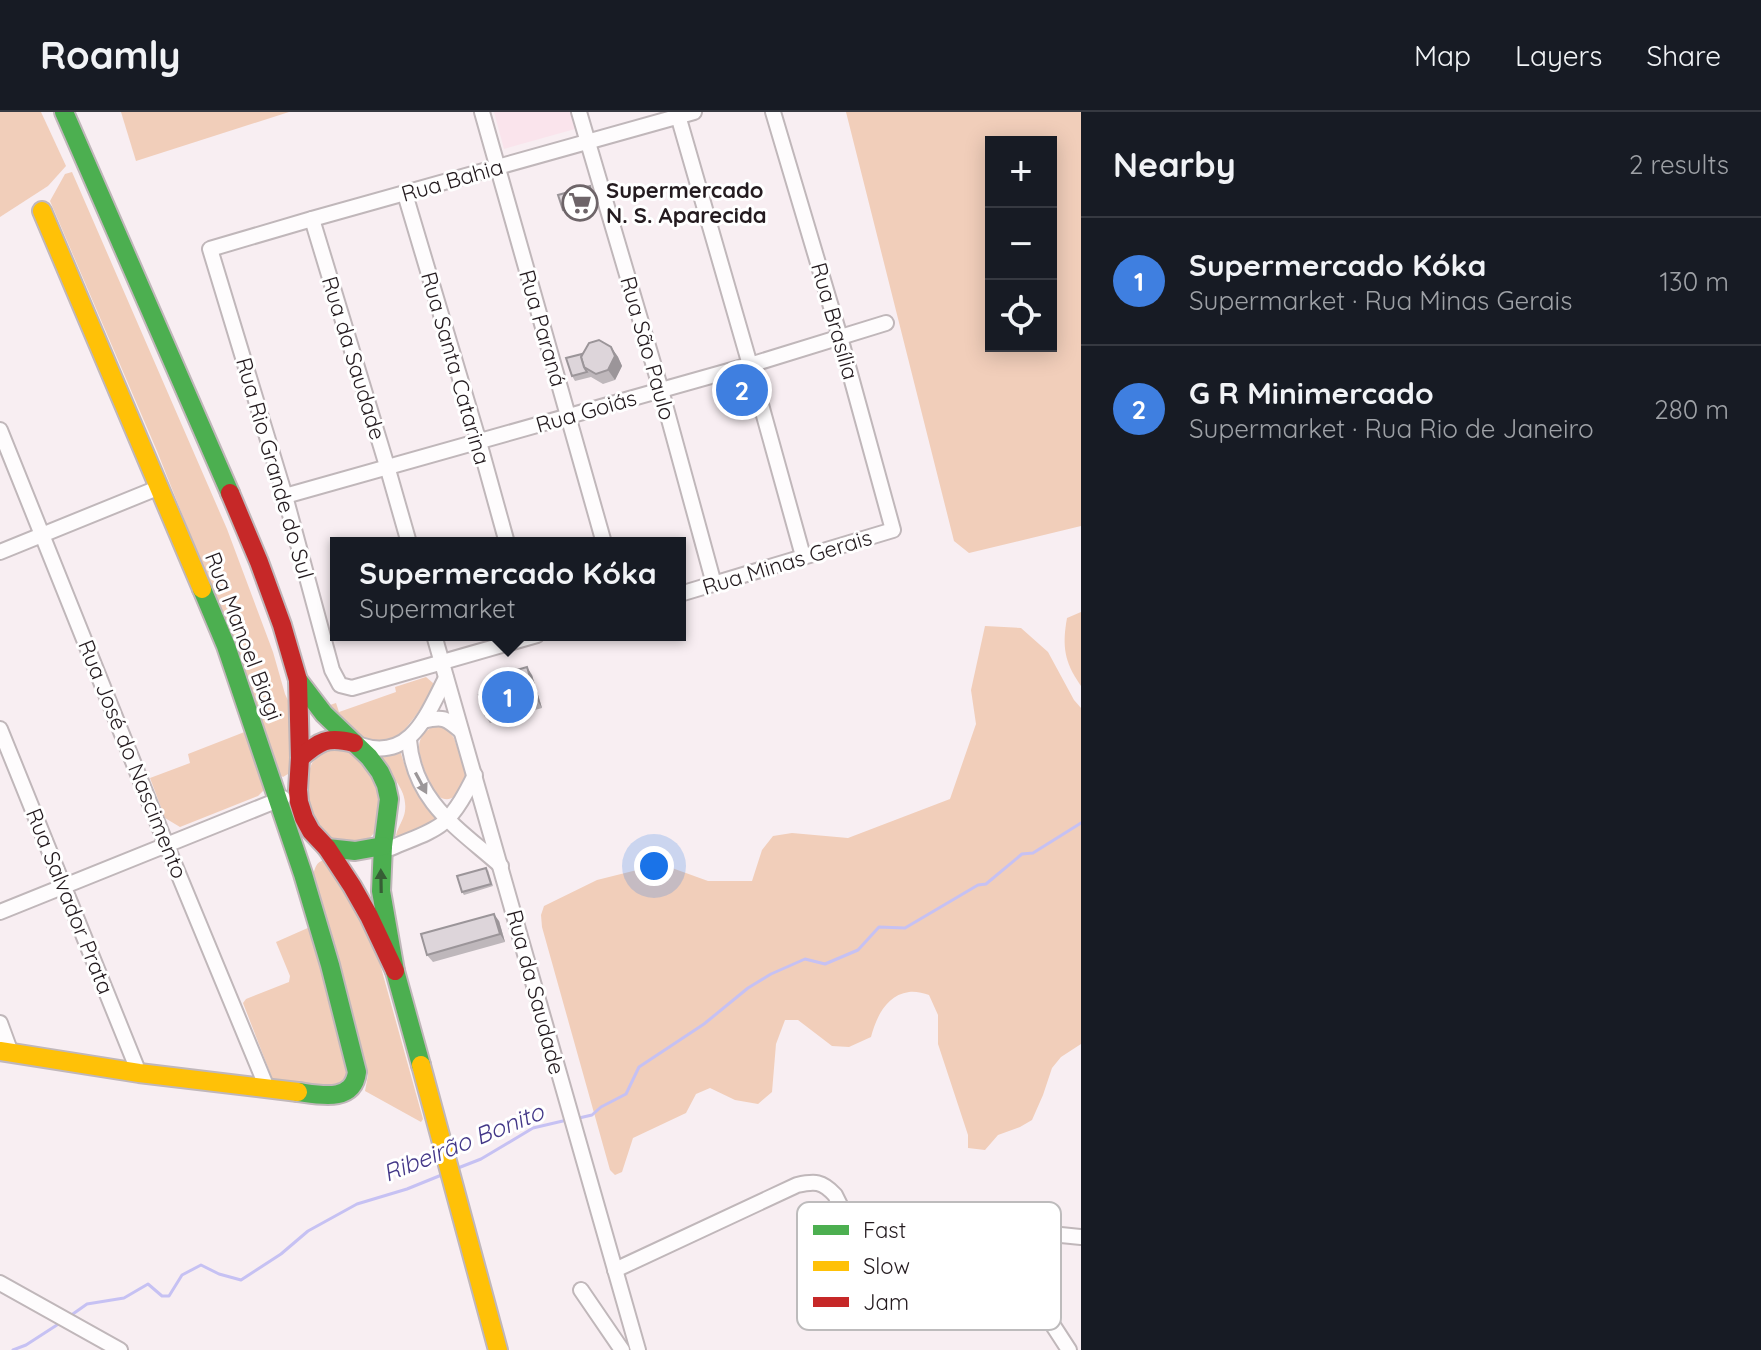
<!DOCTYPE html>
<html lang="en">
<head>
<meta charset="utf-8">
<style>
	body { margin:0; font-family:Quicksand,sans-serif; background:#242831; color:#f1f3f6 }
	.controls { position:absolute; right:24px; top:24px; display:grid; overflow:hidden; border-radius:0px; box-shadow:0 4px 20px #0003 }
	.controls button { width:72px; height:72px; display:grid; place-items:center; padding:0; border:0; border-bottom:2px solid #363941; background:#171b24; color:#f1f3f6; font:40px sans-serif }
	.you { position:absolute; left:654px; top:754px; width:28px; height:28px; margin:-20px; border:6px solid #fff; border-radius:50%; background:#1a73e8; box-shadow:0 0 0 12px #1a73e833 }
	.badge { display:grid; place-items:center; width:52px; height:52px; border-radius:50%; background:#6e6569; color:#fff; font-size:26px; font-weight:700 }
	.pin { position:absolute; translate:-50% -50%; border:4px solid #fff; box-shadow:0 2px 8px #0006 }
	.popup { position:absolute; left:330px; top:425px; width:356px; height:104px; box-sizing:border-box; display:grid; place-content:center; border-radius:0px; background:#171b24; filter:drop-shadow(0 2px 6px #0005); font-size:26px; white-space:nowrap; color:#9ea1a6 }
	.popup b { font-size:30px; color:#f1f3f6 }
	.popup::after { content:''; position:absolute; left:50%; top:100%; margin-left:-16px; border:16px solid transparent; border-top-color:#171b24 }
	.list { margin:0; padding:0; list-style:none }
	h2 { display:flex; justify-content:space-between; align-items:center; height:104px; margin:0; padding:0 32px; font-size:34px }
	h2 small { font-size:26px; font-weight:400; color:#9ea1a6 }
	.list li { display:grid; grid-template-columns:52px 1fr auto; gap:24px; align-items:center; box-sizing:border-box; height:128px; padding:0 32px; border-top:2px solid #363941 }
	.list b { display:block; font-size:30px; white-space:nowrap }
	.list p { margin:0; font-size:26px; white-space:nowrap; color:#9ea1a6 }
	.list em { font-size:26px; font-style:normal; color:#9ea1a6 }
	.icon { flex:none; width:44px; height:44px; fill:none; stroke:currentColor; stroke-width:2; stroke-linecap:round; stroke-linejoin:round }
	.map { position:relative; flex:none; width:1081px; height:1238px; overflow:hidden }
	header { display:flex; align-items:center; gap:48px; box-sizing:border-box; height:112px; padding:0 40px; background:#171b24; border-bottom:2px solid #363941 }
	header strong { font-size:38px }
	nav { display:flex; gap:44px; margin-inline-start:auto; font-size:28px }
	main { display:flex }
	aside { flex:1; background:#171b24 }
	.map>svg:first-child { display:block }
	.built { fill:#fae4ec }
	.green { fill:#f1ceba; fill-rule:evenodd }
	.water { fill:#c6c1f3 }
	.lines { fill:none; stroke-linecap:round; stroke-linejoin:round }
	.stream { stroke:#c6c1f3; stroke-width:3 }
	.street-casing { stroke:#c0b7ba; stroke-width:18 }
	.fast-casing { stroke:#c0b7ba; stroke-width:22 }
	.slow-casing { stroke:#c0b7ba; stroke-width:22 }
	.jam-casing { stroke:#c0b7ba; stroke-width:22 }
	.street { stroke:#fefcfd; stroke-width:14 }
	.fast { stroke:#4caf50; stroke-width:18 }
	.slow { stroke:#ffc107; stroke-width:18 }
	.jam { stroke:#c62828; stroke-width:18 }
	.wall { fill:#beb7bb }
	.shaded-wall { fill:#9b9599 }
	.building { fill:#ddd5da; stroke:#9b9599; stroke-width:2 }
	.oneway { fill:#9c9799 }
	.oneway2 { fill:#365e35 }
	.labels { text-anchor:middle; dominant-baseline:central; stroke-width:6; stroke-linejoin:round; paint-order:stroke }
	.street-label { font-size:22px; fill:#241b1f; stroke:#fff }
	.poi-label { font-size:22px; font-weight:bold; fill:#241b1f; stroke:#fff; text-anchor:start }
	.water-label { font-size:24px; font-style:italic; fill:#433788; stroke:#fff }
	.key { fill:#fff; stroke:#bdbbbc; stroke-width:2 }
	.key-label { font-size:22px; fill:#241b1f }
</style>
</head>
<body>
<header>
<strong>Roamly</strong>
<nav><a>Map</a><a>Layers</a><a>Share</a></nav>
</header>
<main>
<div class="map">
<svg width="1081" height="1238" viewBox="0 0 1081 1238">
	<rect width="100%" height="100%" fill="#f8eef2"/>
	<path class="built" d="M494,0h76l5,17 -71,20z"/>
	<g class="green">
		<path d="M0,0h41l25,54 -18,20 -48,31z"/>
		<path d="M121,0h168l-153,49z"/>
		<path d="M846,0h235v414l-112,27 -15,-12zM991,30h60v204h-60z"/>
		<path d="M72,60l155,357 46,123 12,42 8,17 3,36 -8,27 -5,3 -3,-2 -73,-198 -50,-126 -107,-250 15,-27z"/>
		<path d="M1081,500v74c-17,-24 -19,-40 -14,-68z"/>
		<path d="M985,514l36,2 27,24 26,48 7,8v336l-20,13 -9,11 -9,27 -11,25 -12,7 -22,8 -13,15 -17,-2v-13l-30,-91v-29l-9,-20c-6,-2 -14,-4 -20,-3 -23,3 -33,26 -38,45l-22,10 -17,-1 -34,-26h-13l-9,24 -4,48 -14,12 -23,-4 -25,-12 -14,6 -10,19 -53,25 -11,34 -7,3 -5,-5 -68,-243 -1,-12 3,-9 53,-26 64,-16 47,17h44l10,-31 11,-14 19,-3 56,5 102,-39 26,-75 -5,-34z"/>
		<path d="M426,565l7,6v6c-15,22 -36,67 -70,50 -14,-7 -27,-22 -39,-32l12,-4 3,9 57,-20 -1,-5z"/>
		<path d="M434,614h11l9,12 12,36c-3,13 -12,33 -28,22 -7,-5 -9,-15 -12,-22 -7,-19 -14,-37 8,-48z"/>
		<path d="M247,619l18,51 -2,9 -5,5 -78,31 -15,-9 -15,-40 40,-15 -2,-9z"/>
		<path d="M331,634l23,7 21,28 6,20 -5,30 -11,12 -7,2 -28,-6 -12,-14 -10,-20v-31l4,-11 7,-8z"/>
		<path d="M400,638c7,25 17,49 36,68v3l-39,16 -1,-2c2,-8 8,-16 9,-24 3,-24 -18,-38 -28,-57z"/>
		<path d="M324,748l41,62 12,31 46,166 -2,3 -56,-31 3,-16 -7,-28 -48,-172c2,-7 3,-13 11,-15z"/>
		<path d="M310,815l38,147 -13,15 -61,-6 -31,-80 3,-4 43,-17 1,-6 -14,-34z"/>
	</g>
	<path class="water" d="M950,1089l12,1 7,10 4,11 -4,7 -18,11c-14,-6 -16,-21 -11,-34z"/>
	<g class="lines">
		<g class="stream">
			<path d="M579,1006l13,-3 9,-8 25,-13 13,-27 65,-43 44,-36 23,-14 34,-15 20,5 33,-14 21,-23 26,1 73,-43 8,-1 36,-30 11,-1 48,-30"/>
			<path d="M458,1056l23,-9 52,-31 34,-8"/>
			<path d="M70,1204l17,-12 37,-6 24,-14 14,12h7l13,-21 19,-10 18,9 22,6 40,-26 27,-23 49,-27 50,-15 37,-15"/>
			<path d="M13,1238l13,-5 34,-22"/>
		</g>
		<defs>
			<g id="street">
				<path d="M482,0l122,431"/>
				<path d="M579,0l82,278 53,194"/>
				<path d="M677,0l73,253 53,191"/>
				<path d="M405,82l74,248 28,101"/>
				<path d="M312,107l75,247 22,77"/>
				<path d="M0,318l166,414 101,244"/>
				<path d="M285,384l465,-131 136,-42"/>
				<path d="M0,440l160,-65"/>
				<path d="M680,482l213,-64 -53,-193 -67,-225"/>
				<path d="M434,523l204,715"/>
				<path d="M537,523l-185,53 -12,-3 -8,-15 -47,-174 -75,-247 102,-30 382,-107"/>
				<path d="M423,609c20,-5 23,-3 38,10"/>
				<path d="M0,617l139,344"/>
				<path d="M409,628c5,62 49,88 92,126"/>
				<path d="M360,633c51,17 67,-31 86,-67"/>
				<path d="M383,734l8,2c17,-8 39,-14 52,-25 14,-12 24,-32 32,-48"/>
				<path d="M0,800l283,-114"/>
				<path d="M0,911l11,30"/>
				<path d="M1004,1138l65,100"/>
				<path d="M615,1158l182,-85c18,-4 25,-4 38,10l56,113 4,3 6,-1 103,-60 33,-13 14,-3 30,3"/>
				<path d="M0,1171l120,67"/>
				<path d="M581,1178l41,60"/>
			</g>
			<g id="fast">
				<path d="M64,0l166,381"/>
				<path d="M202,477l24,57 77,228 27,91 27,107c-4,31 -37,23 -59,20"/>
				<path d="M298,568l26,34 45,43 11,15 6,13 3,14 -6,47 -2,45 14,80 26,94"/>
				<path d="M327,736l28,3 28,-5"/>
			</g>
			<g id="slow">
				<path d="M42,99l160,378"/>
				<path d="M0,939l139,22 159,19"/>
				<path d="M421,953l77,285"/>
			</g>
			<g id="jam">
				<path d="M230,381l29,69 23,63 16,55 2,78 -2,32 1,12 5,16 7,13 16,17 25,38 17,30 26,55"/>
				<path d="M300,646c20,-17 27,-22 54,-15"/>
			</g>
		</defs>
		<use href="#street" class="street-casing"/>
		<use href="#fast" class="fast-casing"/>
		<use href="#slow" class="slow-casing"/>
		<use href="#jam" class="jam-casing"/>
		<use href="#street" class="street"/>
		<use href="#fast" class="fast"/>
		<use href="#slow" class="slow"/>
		<use href="#jam" class="jam"/>
	</g>
	<g class="wall">
		<path d="M593,79l5,15 -32,9 -3,-5z"/>
		<path d="M611,235l7,10 4,9 -7,14 -12,4 -12,-7 -16,4 -3,-5z"/>
		<path d="M532,563l10,33 -52,15 -5,-8 14,-26z"/>
		<path d="M488,758l5,16 -29,9 -2,-3z"/>
		<path d="M499,809l6,21 -72,20 -6,-7z"/>
	</g>
	<g class="shaded-wall">
		<path d="M590,74l3,5 5,15 -4,-5z"/>
		<path d="M611,235l7,10 4,9 -7,14 -7,-10z"/>
		<path d="M527,555l5,8 10,33 -5,-8z"/>
		<path d="M494,802l5,7 6,21 -5,-8z"/>
	</g>
	<g class="building">
		<path d="M590,74l4,15 -31,9 -5,-15z"/>
		<path d="M599,228l12,7 4,9 -7,14 -12,4 -12,-7 -3,-10 8,-14z"/>
		<path d="M582,242l-1,3 3,10 3,5 -15,4 -6,-18z"/>
		<path d="M527,555l10,33 -52,15 -6,-20 20,-6 -3,-13z"/>
		<path d="M486,756l5,16 -29,8 -5,-16z"/>
		<path d="M494,802l6,20 -73,21 -6,-21z"/>
	</g>
	<defs><path id="oneway-solid" d="M-6-.8H1V-3.2L6.5 0L1 3.2V.8H-6Z" transform="scale(2)"/></defs>
	<use class="oneway" href="#oneway-solid" transform="translate(421 671) rotate(62)"/>
	<use class="oneway2" href="#oneway-solid" transform="translate(381 769) rotate(-91)"/>
	<defs>
		<symbol id="supermarket-ring" viewBox="-11 -11 22 22"><circle r="9.5" fill="#fff" stroke="#6e6569" stroke-width="1.5"/><path d="M-6-5.5h2.5l.6 2H6L4.5 2H-2.5L-4.4-4H-6ZM-1.5 3.2a1.3 1.3 0 1 0 .1 0ZM3 3.2a1.3 1.3 0 1 0 .1 0Z" fill="#6e6569"/></symbol>
	</defs>
	<g fill-rule="evenodd">
		<use href="#supermarket-ring" x="560" y="71" width="40" height="40"/>
	</g>
	<g class="labels">
		<g class="street-label">
			<text transform="translate(452 68) rotate(-16)">Rua Bahia</text>
			<text transform="translate(835 209) rotate(74)">Rua Brasília</text>
			<text transform="translate(543 216) rotate(74)">Rua Paraná</text>
			<text transform="translate(648 236) rotate(74)">Rua São Paulo</text>
			<text transform="translate(354 246) rotate(73)">Rua da Saudade</text>
			<text transform="translate(456 256) rotate(74)">Rua Santa Catarina</text>
			<text transform="translate(586 299) rotate(-16)">Rua Goiás</text>
			<text transform="translate(275 356) rotate(74)">Rua Rio Grande do Sul</text>
			<text transform="translate(787 450) rotate(-17)">Rua Minas Gerais</text>
			<text transform="translate(244 524) rotate(69)">Rua Manoel Biagi</text>
			<text transform="translate(133 647) rotate(68)">Rua José do Nascimento</text>
			<text transform="translate(70 789) rotate(68)">Rua Salvador Prata</text>
			<text transform="translate(536 880) rotate(75)">Rua da Saudade</text>
		</g>
		<g class="poi-label">
			<text x="606" y="78">Supermercado<tspan x="606" dy="25">N. S. Aparecida</tspan></text>
		</g>
		<g class="water-label">
			<text transform="translate(463 1030) rotate(-22)">Ribeirão Bonito</text>
		</g>
	</g>
	<rect x="797" y="1090" width="264" height="128" rx="12" class="key"/>
	<rect x="813" y="1113" width="36" height="10" fill="#4caf50"/>
	<rect x="813" y="1149" width="36" height="10" fill="#ffc107"/>
	<rect x="813" y="1185" width="36" height="10" fill="#c62828"/>
	<g class="key-label">
		<text x="863" y="1126">Fast</text>
		<text x="863" y="1162">Slow</text>
		<text x="863" y="1198">Jam</text>
	</g>
</svg>
<div class="controls">
<button>+</button>
<button>−</button>
<button><svg class="icon" aria-label="locate" viewBox="0 0 24 24"><circle cx="12" cy="12" r="6"/><path d="M12 2v4M12 18v4M2 12h4M18 12h4"/></svg></button>
</div>
<div class="you"></div>
<div class="pin badge" style="left:508px;top:585px;background:#3f7fe0">1</div>
<div class="popup"><b>Supermercado Kóka</b>Supermarket</div>
<div class="pin badge" style="left:742px;top:278px;background:#3f7fe0">2</div>
</div>
<aside>
<h2>Nearby<small>2 results</small></h2>
<ul class="list">
<li><span class="badge" style="background:#3f7fe0">1</span><div><b>Supermercado Kóka</b><p>Supermarket · Rua Minas Gerais</p></div><em>130 m</em></li>
<li><span class="badge" style="background:#3f7fe0">2</span><div><b>G R Minimercado</b><p>Supermarket · Rua Rio de Janeiro</p></div><em>280 m</em></li>
</ul>
</aside>
</main>
</body>
</html>
